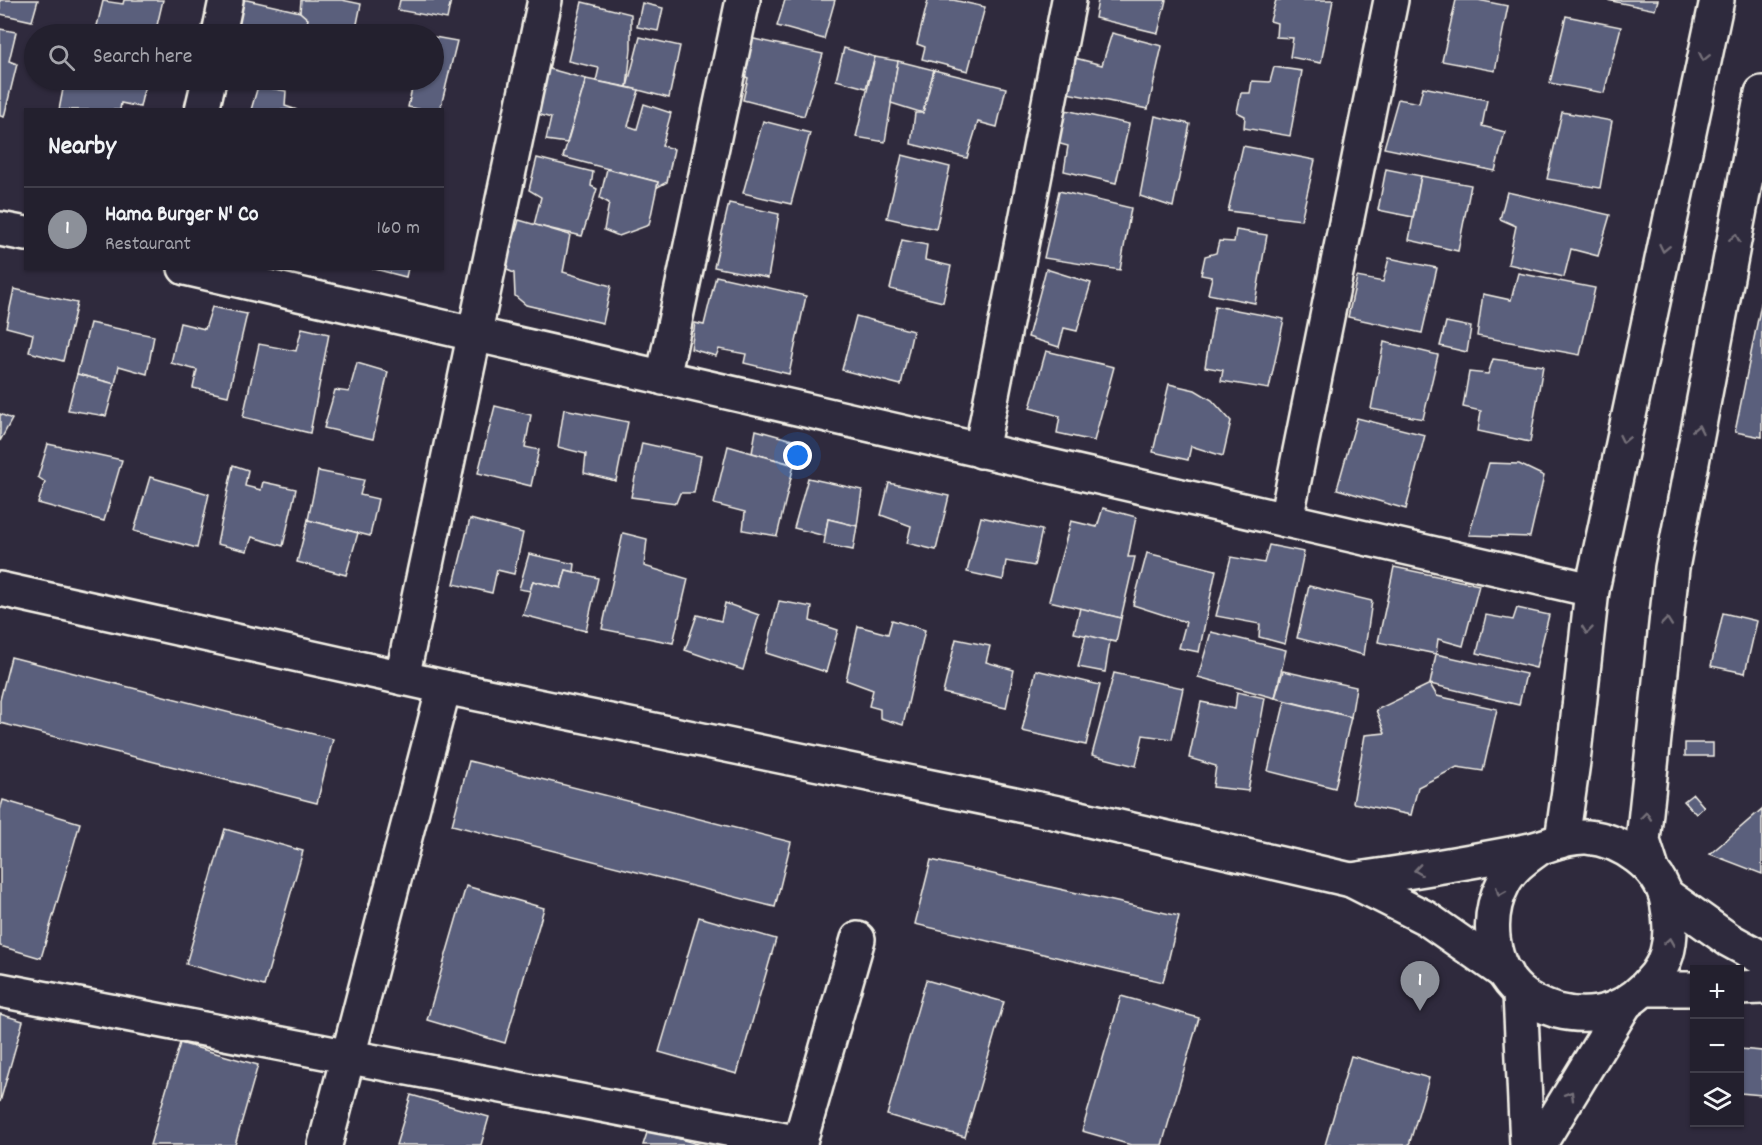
<!DOCTYPE html>
<html lang="en">
<head>
<meta charset="utf-8">
<style>
	body { margin:0; font-family:Dekko,sans-serif; background:#2b2836; color:#f1f3f6 }
	.controls { position:absolute; right:18px; bottom:18px; display:grid; overflow:hidden; border-radius:0px; box-shadow:0 2px 4px #0004 }
	.controls button { width:54px; height:54px; display:grid; place-items:center; padding:0; border:0; border-bottom:2px solid #403e4a; background:#23202e; color:#f1f3f6; font:30px sans-serif }
	.you { position:absolute; left:798px; top:456px; width:21px; height:21px; margin:-15px; border:4px solid #fff; border-radius:50%; background:#1a73e8; box-shadow:0 0 0 9px #1a73e833 }
	.badge { display:grid; place-items:center; width:39px; height:39px; border-radius:50%; background:#8c9099; color:#fff; font-size:20px; font-weight:700 }
	.pin { position:absolute; translate:-50% -50px; filter:drop-shadow(0 2px 3px #0008) }
	.pin::after { content:''; position:absolute; top:32px; width:21px; height:18px; background:inherit; clip-path:polygon(0 0,100% 0,50% 100%) }
	.list { margin:0; padding:0; list-style:none }
	h2 { display:flex; justify-content:space-between; align-items:center; height:78px; margin:0; padding:0 24px; font-size:26px }
	h2 small { font-size:20px; font-weight:400; color:#a3a3aa }
	.list li { display:grid; grid-template-columns:39px 1fr auto; gap:18px; align-items:center; box-sizing:border-box; height:84px; padding:0 24px; border-top:2px solid #403e4a }
	.list b { display:block; font-size:22px; white-space:nowrap }
	.list p { margin:0; font-size:20px; white-space:nowrap; color:#a3a3aa }
	.list em { font-size:20px; font-style:normal; color:#a3a3aa }
	.icon { flex:none; width:33px; height:33px; fill:none; stroke:currentColor; stroke-width:2; stroke-linecap:round; stroke-linejoin:round }
	.map { position:relative; flex:none; width:1762px; height:1145px; overflow:hidden }
	.search { position:absolute; background:#23202e; box-shadow:0 2px 4px #0004; left:24px; top:24px; width:420px; height:66px; display:flex; align-items:center; gap:15px; box-sizing:border-box; padding:0 21px; border-radius:33px; color:#a3a3aa; font-size:22px }
	.panel { position:absolute; background:#23202e; box-shadow:0 2px 4px #0004; left:24px; top:108px; width:420px; height:162px; border-radius:0px }
	.map>svg:first-child { display:block }
	.building { fill:#5a5e7b; stroke:#f4f1e8; stroke-width:1.5 }
	.lines { fill:none; stroke-linecap:round; stroke-linejoin:round }
	.minor-casing { stroke:#f4f1e8; stroke-width:38 }
	.minor { stroke:#2f2a3d; stroke-width:33 }
	.oneway { stroke:#747079 }
</style>
</head>
<body>
<div class="map">
<svg width="1762" height="1145" viewBox="0 0 1762 1145">
	<rect width="100%" height="100%" fill="#2f2a3d"/>
	<filter id="ink" filterUnits="userSpaceOnUse"><feTurbulence type="fractalNoise" baseFrequency=".0167" numOctaves="2"/><feDisplacementMap in="SourceGraphic" scale="12" xChannelSelector="R" yChannelSelector="G"/><feConvolveMatrix kernelMatrix="1 2 1 2 8 2 1 2 1" color-interpolation-filters="sRGB"/></filter>
	<g filter="url(#ink)">
		<g class="building">
			<path d="M0,0h38l-6,21 -32,-7z"/>
			<path d="M124,0h39l-8,34h-60l8,-33 20,3z"/>
			<path d="M234,0h13l53,12 8,7 -3,15h-72z"/>
			<path d="M301,0h41l19,4 -6,30h-50l3,-15 -8,-7z"/>
			<path d="M400,0h51l-4,19 -49,-9z"/>
			<path d="M785,0h50l-11,39 -47,-13z"/>
			<path d="M928,0h25l32,7 -17,64 -46,-12 3,-12 -8,-3z"/>
			<path d="M1098,0h68l-8,33 -63,-15z"/>
			<path d="M1276,0h57l-12,63 -31,-6 3,-19 -17,-1 1,-14 -7,-2z"/>
			<path d="M1456,0h22l30,6 -13,65 -53,-10z"/>
			<path d="M1607,0h51l-3,10z"/>
			<path d="M582,2l49,12v35l-4,38 -31,-6 3,-13 -31,-7z"/>
			<path d="M642,3l21,5 -5,23 -21,-4z"/>
			<path d="M1566,16l55,11 -17,66 -54,-10z"/>
			<path d="M0,29l16,3 -7,29 8,3 -13,53 -4,-1z"/>
			<path d="M1112,33l50,13 -14,63 -81,-16 8,-35 27,7z"/>
			<path d="M434,37l23,4 -17,69h-17l-15,-3 5,-23 -15,-2 -1,-2h37z"/>
			<path d="M640,37l40,9 -11,52 -42,-11z"/>
			<path d="M745,37l78,17 -19,62 -61,-16 5,-22 -12,-6z"/>
			<path d="M844,48l31,9 -9,31 -30,-8z"/>
			<path d="M875,57l23,4 -13,81 -29,-5z"/>
			<path d="M898,61l36,9 -11,43 -32,-10z"/>
			<path d="M539,66l47,13 -19,64 -21,-3 5,-22 -23,-7z"/>
			<path d="M1274,67l28,4 -12,65 -46,-8 1,-12 -8,-4 4,-19h9l2,-12 18,1z"/>
			<path d="M934,70l72,18 -9,39 -19,-5 -11,36 -56,-14 4,-31h8z"/>
			<path d="M586,79l53,11 -11,36 9,3 7,-25 27,9 -9,33 12,3 -7,33 -11,6 2,-6 -95,-25z"/>
			<path d="M56,80h90l-6,27 -19,-4 -1,7h-61l5,-26z"/>
			<path d="M258,86l28,5 -1,15 12,4h-46z"/>
			<path d="M1423,87l64,13 -5,26 23,6 -10,39 -111,-23 14,-49 21,4z"/>
			<path d="M1061,109l68,15 -13,59 -52,-12 4,-25 -15,-4z"/>
			<path d="M1562,112l50,9 -12,67 -53,-9z"/>
			<path d="M1155,116l35,8 -17,83 -33,-11z"/>
			<path d="M763,121l47,12 -19,71 -48,-11z"/>
			<path d="M1243,146l72,14 -14,60 -73,-9z"/>
			<path d="M902,155l48,12 -14,62 -49,-11z"/>
			<path d="M537,158l56,14 -2,14 6,3 -15,47 -48,-11 7,-28 -12,-7z"/>
			<path d="M607,169l51,13 -9,43 -30,11 -15,-6 5,-27 -9,-5z"/>
			<path d="M1386,169l35,7 -8,41 -35,-7z"/>
			<path d="M1421,176l50,9 -13,66 -49,-11z"/>
			<path d="M1059,191l72,17 -11,62 -76,-12z"/>
			<path d="M1507,192l103,23 -12,41 -27,-7 -7,28 -56,-13 8,-38 -16,-7z"/>
			<path d="M729,203l50,11 -11,64 -54,-11z"/>
			<path d="M519,220l51,15 -7,37 48,14 -8,37 -77,-18 -11,-9 -1,-23 -9,-4z"/>
			<path d="M1236,230l31,5 -12,68 -47,-9 4,-17 -11,-2 4,-19 11,-3 3,-12 15,1z"/>
			<path d="M902,240l25,5 -2,15 26,6 -8,36 -53,-13z"/>
			<path d="M1389,258l48,10 -15,65 -74,-16 9,-40 26,5z"/>
			<path d="M371,268h37l-2,9z"/>
			<path d="M1046,269l45,14 -14,48 -13,-3 -5,19 -31,-10z"/>
			<path d="M1518,273l77,15 -15,67 -103,-19 6,-42 28,6z"/>
			<path d="M716,276l90,20 -17,78 -45,-11 2,-9 -27,-5 -3,7 -25,-7 4,-26 9,2z"/>
			<path d="M14,289l63,14 -14,58 -34,-9 4,-18 -27,-7z"/>
			<path d="M1762,299v138l-27,-5z"/>
			<path d="M1215,306l69,13 -15,70 -48,-8 2,-11 -18,-3z"/>
			<path d="M212,307l35,7 -19,82 -35,-8 4,-18 -26,-7 9,-40 25,6z"/>
			<path d="M856,316l57,15 -12,54 -59,-15z"/>
			<path d="M1446,322l25,5 -4,25 -27,-6z"/>
			<path d="M90,323l64,13 -7,38 -28,-8 -4,18 -38,-10z"/>
			<path d="M302,328l27,6 -19,99 -67,-16 16,-73 37,7z"/>
			<path d="M1384,342l54,13 -15,64 -52,-10z"/>
			<path d="M1046,351l68,16 -20,74 -37,-8 3,-17 -30,-8z"/>
			<path d="M1493,359l50,7 -13,76 -52,-11 3,-20 -18,-4 6,-35 19,2z"/>
			<path d="M357,363l31,9 -15,67 -49,-11 11,-38 14,2z"/>
			<path d="M77,374l38,10 -9,32 -38,-6z"/>
			<path d="M1169,384l26,6 17,10 19,21 -8,35 -32,-10 -3,14 -35,-8z"/>
			<path d="M495,406l36,9 -6,32 14,3 -8,36 -53,-13z"/>
			<path d="M564,409l64,13 -12,59 -32,-8 2,-19 -28,-7z"/>
			<path d="M0,414l12,5 -12,22z"/>
			<path d="M1357,418l68,17 -19,74 -69,-20z"/>
			<path d="M756,430l40,11 -8,22 -36,-10z"/>
			<path d="M642,443l59,13 -7,37h-14l-4,10 -45,-6z"/>
			<path d="M48,444l74,16 -18,61 -66,-18 7,-21 -7,-5z"/>
			<path d="M728,446l66,19 -17,71 -34,-6 2,-18 -31,-8z"/>
			<path d="M1489,463l30,1 25,12 -14,61 -61,-2z"/>
			<path d="M233,465l15,5 -3,16 16,4 2,-8 33,7 -13,57 -31,-9 -5,14 -30,-7z"/>
			<path d="M318,471l46,9 -4,15 18,4 -8,37 -62,-16z"/>
			<path d="M150,477l59,17 -12,54 -63,-17z"/>
			<path d="M808,478l54,12 -5,36 -29,-7 -3,17 -31,-8z"/>
			<path d="M889,483l60,13 -13,54 -29,-7 4,-17 -30,-11z"/>
			<path d="M1103,508l33,9 -8,40h7l-14,61 -72,-17 22,-80 26,6z"/>
			<path d="M981,517l61,13 -8,36 -28,-5 -3,19 -36,-8z"/>
			<path d="M470,519l53,14 -9,41 -17,-4 -5,23 -38,-9z"/>
			<path d="M828,519l29,7 -4,24 -29,-6z"/>
			<path d="M308,520l50,13 -12,42 -49,-13z"/>
			<path d="M623,533l24,6 -3,27 44,13 -15,64 -71,-14z"/>
			<path d="M1269,545l35,7 -19,92 -26,-7 1,-13 -44,-8 15,-59 33,6z"/>
			<path d="M1147,553l69,17 -17,82 -20,-4 7,-26 -53,-17z"/>
			<path d="M529,554l46,10 -1,8 -8,-2 -5,18 -28,-7 -3,10 -11,-2z"/>
			<path d="M1394,567l85,18 -16,61 -25,-7 -2,15 -58,-12z"/>
			<path d="M566,570l32,8 -12,53 -63,-16 10,-34 28,7z"/>
			<path d="M1309,586l63,15 -8,54 -67,-17z"/>
			<path d="M779,601l33,6 -2,14 28,9 -12,42 -60,-19z"/>
			<path d="M725,603l34,12 -16,55 -58,-20 12,-35 24,6z"/>
			<path d="M1080,608l41,10 -5,24 -42,-9z"/>
			<path d="M1517,608l32,7 -13,53 -59,-15 9,-38 27,5z"/>
			<path d="M1723,613l34,8 -12,52 -34,-7z"/>
			<path d="M892,620l33,10 -22,95 -23,-7v-9l-11,-3 4,-16 -27,-10 12,-54 30,8z"/>
			<path d="M1211,632l75,18 -11,48 -77,-21z"/>
			<path d="M1086,635l24,6 -5,31 -27,-5z"/>
			<path d="M956,639l34,7 -4,16 28,8 -8,38 -63,-15z"/>
			<path d="M1436,654l90,20 -7,31 -89,-21z"/>
			<path d="M11,657l322,82 -16,64 -317,-80v-23z"/>
			<path d="M1036,670l64,15 -14,60 -64,-14z"/>
			<path d="M1283,671l73,16 -5,30 -76,-19z"/>
			<path d="M1114,673l69,15 -11,51 -29,-4 -7,31 -44,-11z"/>
			<path d="M1430,684l7,12 60,13 -14,62 -26,-4 -39,20 -7,28 -58,-12 12,-68 20,-2 -9,-23z"/>
			<path d="M1237,692l28,6 -17,93 -35,-4 3,-21 -27,-8 12,-56 34,7z"/>
			<path d="M1285,701l66,16 -16,71 -67,-17z"/>
			<rect x="1685" y="743" width="28" height="13"/>
			<path d="M469,761l322,81 -16,65 -323,-82z"/>
			<path d="M1693,794l11,13 -8,7 -12,-13z"/>
			<path d="M3,800l77,23 -39,135 -41,-12v-136z"/>
			<path d="M1762,809v65l-52,-20z"/>
			<path d="M225,829l78,22 -39,135 -78,-22z"/>
			<path d="M931,860l248,56 -16,66 -248,-58z"/>
			<path d="M466,886l78,22 -39,135 -78,-23z"/>
			<path d="M699,917l77,22 -39,135 -78,-22z"/>
			<path d="M926,980l78,22 -39,135 -78,-22z"/>
			<path d="M1121,996l78,22 -37,127h-31l-49,-14z"/>
			<path d="M0,1014l23,7 -23,81z"/>
			<path d="M180,1043l78,22 -23,80h-85z"/>
			<path d="M1740,1049l22,2v44l-22,-2z"/>
			<path d="M1351,1056l78,22 -20,67h-84z"/>
			<path d="M411,1095l78,22 -8,28h-85z"/>
			<path d="M648,1130l53,15h-58z"/>
		</g>
		<g class="lines">
			<defs>
				<g id="minor">
					<path d="M219,34l7,-34"/>
					<path d="M202,110l7,-30"/>
					<path d="M0,229l26,5"/>
					<path d="M185,268l1407,322"/>
					<path d="M663,378l80,-378"/>
					<path d="M981,451l88,-451"/>
					<path d="M1286,520l105,-520"/>
					<path d="M0,589l444,98 614,126 293,67 75,38 80,56"/>
					<path d="M402,678l143,-678"/>
					<path d="M1562,840l11,-78 19,-172 125,-590"/>
					<path d="M1653,872l-10,-31 29,-273 90,-475"/>
					<path d="M1351,880c59,-8 117,-18 175,-29 21,-4 39,-15 61,-14 34,3 73,29 80,64 5,25 5,53 -11,74 -26,33 -58,46 -99,36 -13,-4 -27,-10 -37,-19 -30,-26 -35,-74 -17,-108 8,-16 21,-25 35,-35"/>
					<path d="M1666,895l63,45 33,18"/>
					<path d="M1740,988l22,-1"/>
					<path d="M1645,989h49"/>
					<path d="M0,990l800,153"/>
					<path d="M1520,993l7,152"/>
					<path d="M325,1145l119,-458"/>
					<path d="M799,1145l59,-206"/>
					<path d="M1539,1145l86,-141"/>
				</g>
			</defs>
			<use href="#minor" class="minor-casing"/>
			<use href="#minor" class="minor"/>
		</g>
		<defs><path id="oneway-chevron" d="M-2-3.5L2.5 0L-2 3.5" fill="none" stroke-width="1.6" stroke-linecap="round" stroke-linejoin="round" transform="scale(1.5)"/></defs>
		<g class="oneway">
			<use href="#oneway-chevron" transform="translate(1704 57) rotate(102)"/>
			<use href="#oneway-chevron" transform="translate(1735 238) rotate(-79)"/>
			<use href="#oneway-chevron" transform="translate(1664 248) rotate(102)"/>
			<use href="#oneway-chevron" transform="translate(1698 429) rotate(-79)"/>
			<use href="#oneway-chevron" transform="translate(1624 439) rotate(102)"/>
			<use href="#oneway-chevron" transform="translate(1667 622) rotate(-84)"/>
			<use href="#oneway-chevron" transform="translate(1587 630) rotate(96)"/>
			<use href="#oneway-chevron" transform="translate(1646 816) rotate(-84)"/>
			<use href="#oneway-chevron" transform="translate(1418 870) rotate(172)"/>
			<use href="#oneway-chevron" transform="translate(1500 892) rotate(113)"/>
			<use href="#oneway-chevron" transform="translate(1669 942) rotate(-81)"/>
			<use href="#oneway-chevron" transform="translate(1570 1095) rotate(-59)"/>
		</g>
	</g>
</svg>
<div class="controls">
<button>+</button>
<button>−</button>
<button><svg class="icon" aria-label="layers" viewBox="0 0 24 24"><path d="M12 4l9 5-9 5-9-5zM3 14l9 5 9-5"/></svg></button>
</div>
<div class="you"></div>
<div class="pin badge" style="left:1420px;top:1011px">1</div>
<div class="search"><svg class="icon" aria-label="search" viewBox="0 0 24 24"><circle cx="10" cy="10" r="6"/><path d="M15 15l6 6"/></svg>Search here</div>
<section class="panel">
<h2>Nearby<small></small></h2>
<ul class="list">
<li><span class="badge">1</span><div><b>Hama Burger N' Co</b><p>Restaurant</p></div><em>160 m</em></li>
</ul>
</section>
</div>
</body>
</html>
